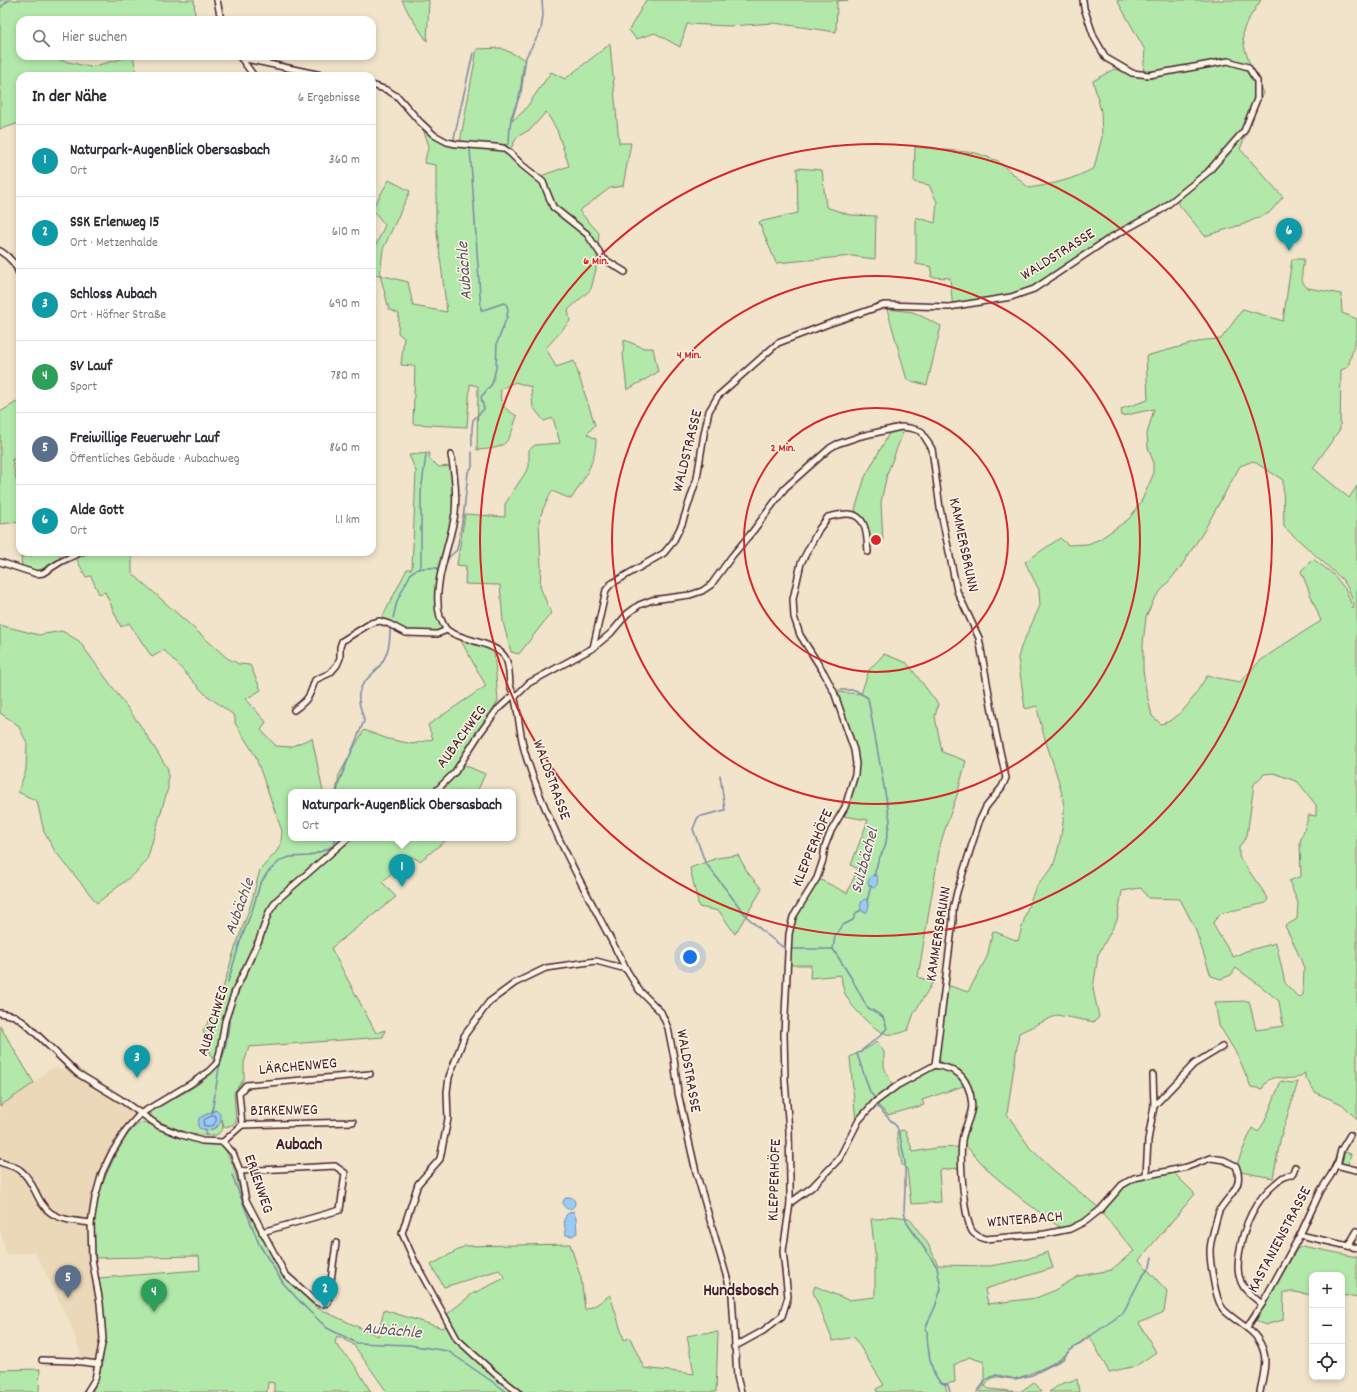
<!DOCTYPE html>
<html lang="de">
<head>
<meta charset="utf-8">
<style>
	body { margin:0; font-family:Dekko,sans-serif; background:#f7f7f7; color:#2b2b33 }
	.controls { position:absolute; right:12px; bottom:12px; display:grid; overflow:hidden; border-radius:8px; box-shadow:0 2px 6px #0003 }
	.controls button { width:36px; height:36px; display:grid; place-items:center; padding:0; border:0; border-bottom:1px solid #e1e1e2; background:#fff; color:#2b2b33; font:20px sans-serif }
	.you { position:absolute; left:690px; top:957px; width:14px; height:14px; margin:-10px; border:3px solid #fff; border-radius:50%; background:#1a73e8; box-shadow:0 0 0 6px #1a73e833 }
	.badge { display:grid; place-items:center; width:26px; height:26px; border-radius:50%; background:#db2777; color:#fff; font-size:13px; font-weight:700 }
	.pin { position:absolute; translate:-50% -33px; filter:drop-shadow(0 1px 2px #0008) }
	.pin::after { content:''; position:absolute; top:21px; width:14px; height:12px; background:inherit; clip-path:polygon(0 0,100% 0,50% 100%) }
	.popup { position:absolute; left:288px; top:789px; width:228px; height:52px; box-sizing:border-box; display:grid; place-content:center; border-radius:8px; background:#fff; filter:drop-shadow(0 1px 3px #0005); font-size:13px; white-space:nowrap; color:#7c7c81 }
	.popup b { font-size:15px; color:#2b2b33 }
	.popup::after { content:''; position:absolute; left:50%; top:100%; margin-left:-8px; border:8px solid transparent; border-top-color:#fff }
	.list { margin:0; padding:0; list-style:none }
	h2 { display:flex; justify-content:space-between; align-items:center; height:52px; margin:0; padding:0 16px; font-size:17px }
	h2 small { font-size:13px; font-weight:400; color:#7c7c81 }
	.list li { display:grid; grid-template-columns:26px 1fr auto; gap:12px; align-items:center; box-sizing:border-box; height:72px; padding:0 16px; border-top:1px solid #e1e1e2 }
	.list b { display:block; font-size:15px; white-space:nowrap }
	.list p { margin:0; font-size:13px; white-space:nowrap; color:#7c7c81 }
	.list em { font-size:13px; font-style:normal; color:#7c7c81 }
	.icon { flex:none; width:22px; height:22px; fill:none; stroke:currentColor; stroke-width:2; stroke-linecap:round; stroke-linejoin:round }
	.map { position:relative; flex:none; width:1357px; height:1392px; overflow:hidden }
	.search { position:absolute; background:#fff; box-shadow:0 2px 6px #0003; left:16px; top:16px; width:360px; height:44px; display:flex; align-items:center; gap:10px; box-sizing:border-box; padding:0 14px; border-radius:12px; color:#7c7c81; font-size:15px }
	.panel { position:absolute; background:#fff; box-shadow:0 2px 6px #0003; left:16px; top:72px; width:360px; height:484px; border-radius:12px }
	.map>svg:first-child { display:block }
	.built { fill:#ead8b8 }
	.green { fill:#b2e9ab; stroke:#7e846b; fill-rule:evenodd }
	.water { fill:#98ccf6; stroke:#7987a5 }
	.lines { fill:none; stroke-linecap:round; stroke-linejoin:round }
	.shore { stroke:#69647c; stroke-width:1 }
	.stream { stroke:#7987a5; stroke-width:1.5 }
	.minor-casing { stroke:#4a1f2b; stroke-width:8 }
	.minor { stroke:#fcf5e5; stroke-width:5 }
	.ring { fill:none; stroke:#d62828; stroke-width:2 }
	.labels { text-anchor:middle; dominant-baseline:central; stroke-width:3; stroke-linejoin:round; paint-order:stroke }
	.street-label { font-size:16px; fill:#4a1f2b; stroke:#fcf5e5 }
	.water-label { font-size:17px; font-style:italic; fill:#615368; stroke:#fcf5e5 }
	.neighbourhood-label { font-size:17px; font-weight:bold; fill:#4a1f2b; stroke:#fcf5e5 }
	.centre { fill:#d62828; stroke:#fcf5e5; stroke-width:2 }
	.ring-label { font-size:12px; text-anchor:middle; font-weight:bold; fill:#d62828; stroke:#fcf5e5; stroke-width:3; stroke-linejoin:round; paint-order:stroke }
</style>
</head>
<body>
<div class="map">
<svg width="1357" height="1392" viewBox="0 0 1357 1392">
	<rect width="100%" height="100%" fill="#f1e4cb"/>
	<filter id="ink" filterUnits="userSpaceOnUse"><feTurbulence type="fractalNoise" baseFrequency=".025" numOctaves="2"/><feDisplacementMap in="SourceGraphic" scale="8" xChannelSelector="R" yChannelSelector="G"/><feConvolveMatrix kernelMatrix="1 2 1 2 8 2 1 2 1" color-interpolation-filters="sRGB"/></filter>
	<g filter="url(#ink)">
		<path class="built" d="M73,1065l17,12 38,22 13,11 -5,15 -3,3 -34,62 -6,43 2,25 8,47 2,18v18l-4,23 -19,-4 -11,-35 -36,-73 -28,3 -7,-25v-124l34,-23 14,-13 5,-2 15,2z"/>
		<g class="green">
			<path d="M0,0h194l1,15 -21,5h-154v36h26l1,1 43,10 43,-11 4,18 -5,2h-112v47l-20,6v-66l1,-1 -1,-5z"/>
			<path d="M402,0h27l-2,41 -18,-27z"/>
			<path d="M646,0h203l-12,1 -1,31 -62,-9 -45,3 -42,-2 -7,23 -25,-14 -19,6 -7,-9z"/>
			<path d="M1117,0h144c-5,8 -12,17 -16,26 -8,17 11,51 18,67l-23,56 43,48 -14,16 -25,11 -39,12 -29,-35 -61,39 -85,49 -44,14 -33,6 -3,-31 -19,-1 1,-10 -16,-3v-47l19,6 2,-21 -8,-17 -15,-3 1,-35 61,6 22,8 31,27c24,-4 44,-8 65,-20l8,-31 -1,-26 -8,-30 21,-12 29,6 2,-25z"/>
			<path d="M610,44l9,99h12l-8,43 -13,2 -31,23 20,22 -3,36 -5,20 -23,21 2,11 -24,27 10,19 18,-6 21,64 -8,9 9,5c0,23 -13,42 -25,60l-19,-8 -9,18 -4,12 2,46 -1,20 11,26 -32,41 -8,-2 -8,-30 -3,-37 -35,-1 1,-18 -9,-1 8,-51 40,3v-13l24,-37v-17l6,-5 25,-2 -7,-25 -9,3 -11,-14 -2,-20 -16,-5 -14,7c-2,17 3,19 16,27 -9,28 -9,32 -40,34l1,-64 -8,-2 -3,43 -54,-3 2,-58 -14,-1 3,-27 -6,-5 1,-19 -10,-5 -9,-34 -8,-1v-29h4l9,-20 -13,-16 17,-29 21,11 -27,58 -3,26 28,7 5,24 34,6 -11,-87v-60l-12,-2 5,-17 -7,-20 24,16 56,7 6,4 27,25 34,-12 -12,-36 -11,-18 -15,17 -14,8 -7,13 -11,-5 -39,-2 17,-94 24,-1 23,11 -4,34 -8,28 12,-10 27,-39 14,7z"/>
			<path d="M797,168l25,2 4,37 24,8 26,1 -1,43 -23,-3 -76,7 -17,-41 39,-9z"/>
			<path d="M1292,259h12c-1,10 -6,23 4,29l33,6 1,19 15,6v15l-9,33 -7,3 -1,59 -27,39 36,30 8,-12v633l-15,-15 -26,-11 -11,-16v-4c-18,14 -32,-7 -43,16l-11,-2 -13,-31 -19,-31 -4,-23 34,-1 7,29 27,-4 -4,-25 -17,-14 -26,-19 -5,7 -10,4 -10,-3 -16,-48 -15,-29 -32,-1 -7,-10 -19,3 -5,29 -19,35 -5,34 6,28 -5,5 -37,-7 -38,18 -12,81 23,34 21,20 48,40c-12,10 -21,16 -37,21l-39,-29 -31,-26 -28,-30c5,-19 15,-56 -2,-72 -6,-5 -13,-6 -20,-8 -9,-11 3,-64 5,-79l21,7 19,-35 6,-26 25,10c5,-17 11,-42 20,-57 4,-6 11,-10 14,-16 6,-12 13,-50 12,-62 -5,-35 -22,-66 -27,-100l-12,3 -7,-51 3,-11 19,-41 -1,-16 -14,-28 35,-24 8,7 20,-1 12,-5 29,-20 13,-19 11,-25v-14l-5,-14 -1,-13 7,-25 -32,7 -1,-7 27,-9 -2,-44 59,-16 16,-1 22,-30 40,12zM1253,461l30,19 1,47 59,53 6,10 5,15 -1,4 -7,-19 -13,-16 -20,-15 -12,12 20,50 -35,22 -26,18 -20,21 -33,-6c-12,18 -24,43 -46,48l-9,-8 -6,-26 -3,-20v-26l3,-27 8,-18 26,-31 22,-34 38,-68zM1274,773l24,9 18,23v11l-7,-1 -9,27 1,34 -12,5 9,22 -1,16 -12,7 11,22 8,20 -1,27 -4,3 -14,-15 -9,-40 -30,8 -13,6 -18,-29 -2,-6 9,-9 44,-10 2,-5 -29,-41v-10l8,-11 7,-52 10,-10z"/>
			<path d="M887,309l26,3 28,14 -14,59 -20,-5z"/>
			<path d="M624,340l20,8h9l5,24 -31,18 -4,-36z"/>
			<path d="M20,400v60l-8,-1 8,39v24l-20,2v-112z"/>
			<path d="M891,430h13l-17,44 -6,28 2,41h-13c-3,-15 -3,-22 -15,-33l10,-33z"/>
			<path d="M430,453l-1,6 10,8 13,-1 2,16 -1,35 -16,78 7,32c-8,9 -29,6 -40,3 -7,-2 -15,-7 -23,-10l26,-51h5l4,-98 -7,-16z"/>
			<path d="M30,552h28l4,7c-17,11 -20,17 -40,7l-1,-9 10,-1z"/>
			<path d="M87,552h33l12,4v17l95,85 12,6 11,1 11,25 -15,9 20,23 -5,8 15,16 14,1 22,-9 11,54h-32v46h158l-29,23 -10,-5 -28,26 14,15 -65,51 45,85 9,-3 -2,7 -134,10 -5,16v16l-10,13 2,31 -12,5 -2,-9 1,9 -5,6 -4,2 -25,-2 -36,-15 -2,-3v-4c22,-16 62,-28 71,-57 4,-13 3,-27 7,-40l41,-98 12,-24 -48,92 -9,25 -6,39 -2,10 -3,4 -11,-32 15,-26 16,-54 17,-47 9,-34 17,-19 4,-8 1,-12 -27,-76 -20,-32v-7l-30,-22 -41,-44 -12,7 -23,-34 -8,4 -16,-35 -6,2 -8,-18 -5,1 -11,-21zM216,1110l2,16c-8,6 -12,4 -20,0l3,-9z"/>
			<path d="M0,625l39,10 23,-4 17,10 61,84 28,44v19l-21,72 -9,11 -41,32 -42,-52 -11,-19 -7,-31 -19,-9 8,-22 1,-27 -9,-18 -18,-12z"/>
			<path d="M459,637l35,13 4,51 -38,62 25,11 -8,18h-141l3,-17 25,-45 24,9 25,5 20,-5 -5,-14 58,-39z"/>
			<path d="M884,654l23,9 31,41 -3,13 7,35 24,9 -9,34 -11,31 -6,19 -22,132 15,5 -19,31 -6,17c-6,3 -14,5 -21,4 -14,-3 -39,-30 -43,-43 -2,-5 -2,-11 -3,-16l-31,3 1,-13h-22l1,-26 5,-22 24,-38 28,14 11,-24 -7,-4 17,-45 -25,-4c8,-16 15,-33 15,-52l-22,-72 25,2 8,-24z"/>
			<path d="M738,855l10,18 14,16 -27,45 -16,-23 -20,-4 -9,-39 27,-10z"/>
			<path d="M0,1026l34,57 -34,23z"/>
			<path d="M877,1041l7,11v15l9,19 -22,16 -15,20 -6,-65 21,-11z"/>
			<path d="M933,1069h9l16,5 8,11 -44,15 2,5 -36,10 -12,-12 23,-17z"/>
			<path d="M1281,1081l10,2 7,-1 -17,54 -8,42 -32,-6 -4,-8 15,-36 6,4 7,-11z"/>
			<path d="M143,1122c14,4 27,12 41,17 13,4 27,3 40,8l9,18 10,36 39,74 35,33 61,28 6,-26 58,18 5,-2 12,17 57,49h-129l-34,-48 -16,-8 -2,7 20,23 16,26h-97v-9l-6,-1 -1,10h-175c18,-35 13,-77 7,-114l101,-8 -1,-14 -104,2c0,-8 -2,-17 -2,-25 1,-30 11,-58 26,-84 6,-11 12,-22 24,-27z"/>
			<path d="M903,1130l3,2 7,20 23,-4 23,-1v21l-20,2 2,32 -30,2 -4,-35 -5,-4 -5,-28v-5z"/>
			<path d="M1345,1152l6,2 -3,11h-7z"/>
			<path d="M1173,1172l22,22 -56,66 28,31 -3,21 -25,11 17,29 -20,14 -27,6 -20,-37c-10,8 -19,17 -29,24 -11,7 -30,15 -42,19 -14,4 -22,-9 -33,8l4,3 31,3 14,-10 8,10h-63l5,-6v-24l-15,-5 -15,8 1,17 -10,2 2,8h-70l-1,-3 8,-4 -30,-48 -21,4 -20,-49 2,-6 33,14 27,-3v-44l-4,-34h9l11,-3 18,2 19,26 10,21 52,1 34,-6 24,-8 5,16 -68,21 3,15 48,-6 15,-6 28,-16 32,-6 23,-19 -33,-40 23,-26 11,-6z"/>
			<path d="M570,1244l11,34 4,32 11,-5 14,-10 14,45 6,-2 14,30 50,6 -7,-38 16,-3 15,-1 -2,60h-192l-42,-33 -23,-20 -14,-23 27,-22 33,-16 -6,-8 -55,17 -13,-22 34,-19z"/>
			<path d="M1303,1246l54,11v41l-15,-3v-20h-30v20l-18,-3h-10l-1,28 -18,5 -9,-5 41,-71z"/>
			<path d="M40,1369l-1,23h-39v-22z"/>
			<path d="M1077,1379l2,13h-30l12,-8z"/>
		</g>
		<g class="water">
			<path d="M874,874l2,1c3,4 2,10 -2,13l-6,-3c0,-5 2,-8 6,-11z"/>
			<path d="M865,899h2l2,6 -2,7h-4l-3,-5 2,-6z"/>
			<path d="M216,1110l4,4 1,8c-6,8 -13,9 -22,6l-1,-2 1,-8z"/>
			<circle cx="569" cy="1203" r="6"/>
			<path d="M573,1211l3,7 1,15 -5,3 -6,-1 -2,-15 3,-6z"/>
		</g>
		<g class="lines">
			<path class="shore" d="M214,1115l2,1c2,9 -6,12 -13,9l1,-5z"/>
			<g class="stream">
				<path d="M0,8l9,-8"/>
				<path d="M459,142l-4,-1 -1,-3 19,-85"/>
				<path d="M501,145h6l2,-3 1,-15 1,-9 10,-26 5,-35 15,-27 2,-15 -1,-15"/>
				<path d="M470,148l11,162h2l21,-7 2,1 2,5 -1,8 -10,26 -1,25 -4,16 -11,13 3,12 -11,11 -1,8v18"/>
				<path d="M445,565l4,-8 8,-7 7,-39 4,-39 4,-5v-15"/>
				<path d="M419,568l2,-3v-73l5,-37"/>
				<path d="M393,618l4,-17 14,-28c7,-7 20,-5 28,-5"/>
				<path d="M839,690h16l13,8 22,122 -5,27 -7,14 -4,15"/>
				<path d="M720,775l5,35 -27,7 -5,12 12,33 42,55 19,17 18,14"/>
				<path d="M337,792l2,-10 25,-61c-1,-9 -7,-18 -5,-27 2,-14 16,-20 22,-30 8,-12 9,-22 9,-36"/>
				<path d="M867,901l4,-15"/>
				<path d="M861,910l-5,3 -3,7 -10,5 -8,11 -2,13 19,30 15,28 16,10 4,11 -7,8 -23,18 13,38 4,5v3"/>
				<path d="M792,949h41"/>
				<path d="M228,982l12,-40 13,-34 7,-24 8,-12 13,-12 9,-3 19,-1 13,-5 11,-5 3,-8"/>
				<path d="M875,1104l22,23 3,9 5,26v27l-1,22 3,12 30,44 4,22 -6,18 -10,22 2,2c0,13 3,45 15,52 2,1 4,2 6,2l2,7"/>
				<path d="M212,1113l7,-45 6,-19 5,-28"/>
				<path d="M205,1129l1,6"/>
				<path d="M232,1175l27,69 24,39 23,25 21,20 30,15 52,2 39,6 59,41"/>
				<path d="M977,1392l10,-13 9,-4 19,4 17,-4 31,-16 5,-7 48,-34 8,-7 17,-33 9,-11 2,-10"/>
			</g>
			<defs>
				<g id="minor">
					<path d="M217,0l4,20"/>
					<path d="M241,58l85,18"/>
					<path d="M241,58l13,18"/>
					<path d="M372,85l15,5 11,7 21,24 15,14 13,7 9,2 39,3 8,1 7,5 12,12 21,17 10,25 34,27 17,25 21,13"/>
					<path d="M0,251c10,6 17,14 20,25"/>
					<path d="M451,455c4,20 6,37 4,58 -4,31 -24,72 -15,104 2,4 4,10 7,13 14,11 51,12 59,29 4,9 3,17 4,26 1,5 4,9 5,14 4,18 5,37 10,54 23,76 66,146 101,216l13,21 22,22 7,16 6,30 4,35 18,79 36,123 5,82 4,15"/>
					<path d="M0,562l37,12 6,-1 19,-12 20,-9"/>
					<path d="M593,648l13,-58 5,-6 53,-31 9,-11 9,-18 15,-46 7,-44 5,-23 9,-15 60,-53 50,-19 56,-19 65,2 62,-10 23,-8 76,-51 51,-28 47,-38 36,-41 13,-32v-18l-9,-14 -20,-6 -79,14 -17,-2 -26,-15 -12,-21 -10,-29 -1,-8"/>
					<path d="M515,697l14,-14 64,-35 18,-15 16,-19 12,-9 13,-5 38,-5 12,-4 9,-6 21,-29 21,-25 32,-43 45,-40 7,-4 24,-8 40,-9 9,1 11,3 11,18 8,59 17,83 22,47 17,95 10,45 -4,9 -16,20 -7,15 -22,70 -4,17v11l-18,145"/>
					<path d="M294,710c14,-10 16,-14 21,-30l15,-7 7,-8 3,-7v-11l2,-6 29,-18 9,-2 9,3 17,9 31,1 10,-4"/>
					<path d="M435,792l20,-20 25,-39 17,-23 13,-12"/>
					<path d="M0,1013l15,3 11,8 51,49 43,26 39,27 23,9 20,6 21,1 10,11 7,18 6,29 39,74 30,27 6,3 7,-1 8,-60"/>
					<path d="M1154,1106l40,-42 28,-17"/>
					<path d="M242,1125l-3,-32 7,-8 124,-11"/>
					<path d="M223,1142l19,-17 111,-3"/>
					<path d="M0,1162c6,3 15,4 20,8 15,11 16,33 31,43 12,8 27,8 40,10"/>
					<path d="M1336,1165l2,-3 3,-12 9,-15"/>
					<path d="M240,1171l95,-5 10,7 -5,37 -78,22"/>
					<path d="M1146,1175l2,-35 6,-34 -1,-31"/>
					<path d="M790,1203l22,-16 27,-28 20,-39 16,-18 23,-17 37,-20c20,4 29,8 35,28 1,6 3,12 1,18 -2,10 -8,20 -9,30 -2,19 1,70 9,88 2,6 9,8 14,10l60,-5 25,-5 16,-8 15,-12 21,-24 12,-7 53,-11 24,-9 13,2 12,6c9,21 -8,29 -17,45 -2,6 -9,32 -9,39 0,13 5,49 13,59 15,16 35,20 41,44 3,12 -2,27 -4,39"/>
					<path d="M1300,1235l57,13"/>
					<path d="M1348,1246l9,-15"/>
					<path d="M1262,1304c-8,-7 -17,-12 -21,-22 -4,-9 -3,-18 -2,-27 4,-28 15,-54 37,-72 6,-5 9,-8 16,-8l3,-8"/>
					<path d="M1247,1327l15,-23 38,-69 21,-45 10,-15 5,-10 20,5"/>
					<path d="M734,1347l29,-16 19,-15 6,-19 -5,-46 7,-48v-22l-1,-50 -4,-51 -1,-46 5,-100 4,-17 24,-39 6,-18 2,-14 6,-15 14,-24 10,-33 1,-10 -2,-14 -20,-58 -10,-19 -24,-38 -6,-18 -1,-18 8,-36 18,-34 9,-12c6,-1 12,-3 18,-3 21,-1 21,22 22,38"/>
					<path d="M42,1360l31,1 26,3"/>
					<path d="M87,1392l8,-13 8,-40 -3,-36 -8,-44 -1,-36 4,-25 7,-25 9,-19 15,-24 14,-16 52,-31 17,-12 8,-8 3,-12 5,-30 10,-30 24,-51 10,-28 8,-12 71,-62"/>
					<path d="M518,1392l-24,-19 -37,-34 -42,-77 -13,-29 16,-49 22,-25 8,-40 -1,-27 2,-15 14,-37 1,-4 25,-34 26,-19 31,-15 50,-7 30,8"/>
				</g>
			</defs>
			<use href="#minor" class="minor-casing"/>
			<use href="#minor" class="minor"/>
		</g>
	</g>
	<g class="ring">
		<circle cx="876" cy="540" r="132"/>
		<circle cx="876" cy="540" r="264"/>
		<circle cx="876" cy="540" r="396"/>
	</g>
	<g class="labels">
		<g class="street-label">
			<text transform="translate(1058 255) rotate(-32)">WALDSTRASSE</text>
			<text transform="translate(688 451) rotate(-76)">WALDSTRASSE</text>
			<text transform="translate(963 545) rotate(78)">KAMMERSBRUNN</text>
			<text transform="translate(462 737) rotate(-54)">AUBACHWEG</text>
			<text transform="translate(551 780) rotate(70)">WALDSTRASSE</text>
			<text transform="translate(813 848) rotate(-67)">KLEPPERHÖFE</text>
			<text transform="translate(939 934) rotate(-81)">KAMMERSBRUNN</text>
			<text transform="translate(214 1021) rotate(-73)">AUBACHWEG</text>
			<text transform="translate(298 1067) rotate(-5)">LÄRCHENWEG</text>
			<text transform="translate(688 1071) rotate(80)">WALDSTRASSE</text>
			<text transform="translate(284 1111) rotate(-1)">BIRKENWEG</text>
			<text transform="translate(775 1180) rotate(-88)">KLEPPERHÖFE</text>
			<text transform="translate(258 1184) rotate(71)">ERLENWEG</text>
			<text transform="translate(1025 1220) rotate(-5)">WINTERBACH</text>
			<text transform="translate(1280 1240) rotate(-62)">KASTANIENSTRASSE</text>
		</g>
		<g class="water-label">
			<text transform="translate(466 271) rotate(-94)">Aubächle</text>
			<text transform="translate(866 861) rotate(-75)">Sulzbächel</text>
			<text transform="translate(241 907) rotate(-70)">Aubächle</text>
			<text transform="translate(392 1332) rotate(5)">Aubächle</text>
		</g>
		<g class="neighbourhood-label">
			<text x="299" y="1146">Aubach</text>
			<text x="741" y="1292">Hundsbosch</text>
		</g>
	</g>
	<circle cx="876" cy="540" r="6" class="centre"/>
	<g class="ring-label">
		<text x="596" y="264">6 Min.</text>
		<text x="689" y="358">4 Min.</text>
		<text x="783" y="451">2 Min.</text>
	</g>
</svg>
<div class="controls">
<button>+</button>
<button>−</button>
<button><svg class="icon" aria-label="locate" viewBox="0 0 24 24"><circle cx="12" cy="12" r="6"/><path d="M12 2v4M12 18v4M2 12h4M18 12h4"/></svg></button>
</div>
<div class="you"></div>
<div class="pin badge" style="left:402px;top:887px;background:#0f9aa8">1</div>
<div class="popup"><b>Naturpark-AugenBlick Obersasbach</b>Ort</div>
<div class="pin badge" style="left:325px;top:1309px;background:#0f9aa8">2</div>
<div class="pin badge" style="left:137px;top:1078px;background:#0f9aa8">3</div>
<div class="pin badge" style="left:154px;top:1312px;background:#2e9e5b">4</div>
<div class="pin badge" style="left:68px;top:1298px;background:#5c6f8a">5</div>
<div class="pin badge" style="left:1289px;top:251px;background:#0f9aa8">6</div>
<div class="search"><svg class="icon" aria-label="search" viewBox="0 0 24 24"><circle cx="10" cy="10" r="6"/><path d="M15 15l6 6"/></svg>Hier suchen</div>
<section class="panel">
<h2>In der Nähe<small>6 Ergebnisse</small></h2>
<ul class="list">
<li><span class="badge" style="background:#0f9aa8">1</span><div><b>Naturpark-AugenBlick Obersasbach</b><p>Ort</p></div><em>360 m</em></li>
<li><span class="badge" style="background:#0f9aa8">2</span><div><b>SSK Erlenweg 15</b><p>Ort · Metzenhalde</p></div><em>610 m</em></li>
<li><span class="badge" style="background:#0f9aa8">3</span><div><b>Schloss Aubach</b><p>Ort · Höfner Straße</p></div><em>690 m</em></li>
<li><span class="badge" style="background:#2e9e5b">4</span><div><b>SV Lauf</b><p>Sport</p></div><em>780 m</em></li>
<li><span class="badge" style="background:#5c6f8a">5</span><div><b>Freiwillige Feuerwehr Lauf</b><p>Öffentliches Gebäude · Aubachweg</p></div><em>860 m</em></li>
<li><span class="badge" style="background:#0f9aa8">6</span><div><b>Alde Gott</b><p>Ort</p></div><em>1.1 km</em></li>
</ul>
</section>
</div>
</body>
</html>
